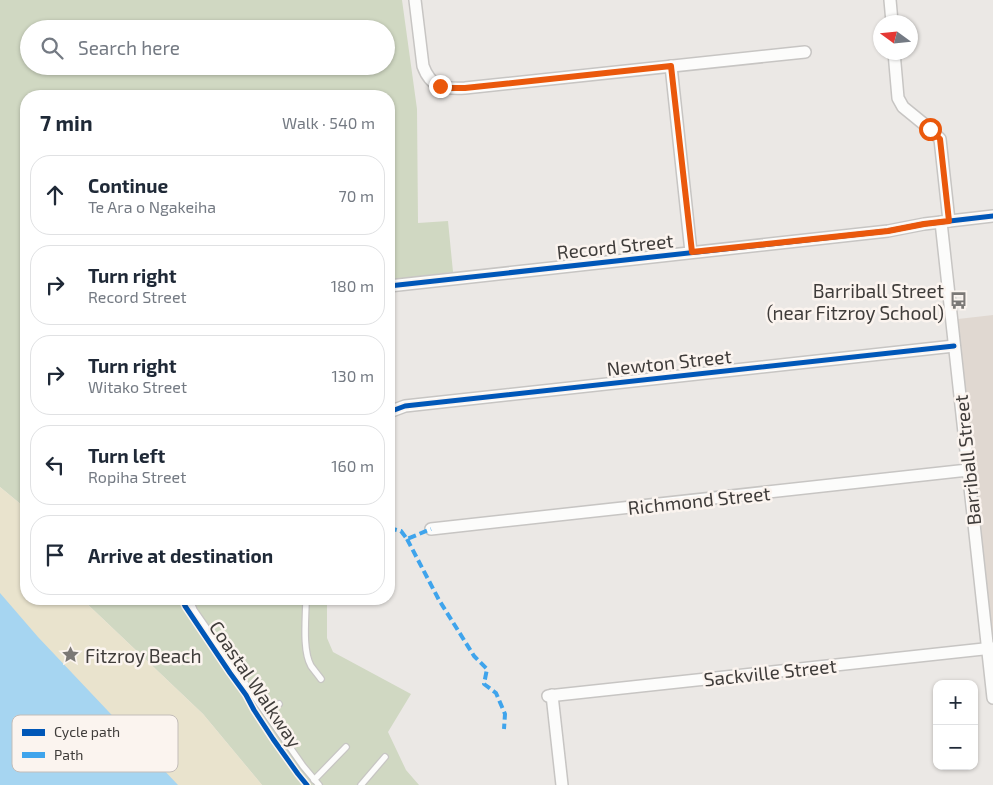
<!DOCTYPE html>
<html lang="en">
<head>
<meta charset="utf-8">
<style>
	body { margin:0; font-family:"Exo 2",sans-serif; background:#f6f6f7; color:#1f2937 }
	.controls { position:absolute; right:15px; bottom:15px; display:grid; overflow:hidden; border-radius:10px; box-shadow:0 1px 4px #0004 }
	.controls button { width:45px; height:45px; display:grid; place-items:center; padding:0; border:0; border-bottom:1px solid #e0e1e3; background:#fff; color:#1f2937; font:25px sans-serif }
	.compass { position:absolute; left:873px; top:15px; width:45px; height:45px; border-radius:50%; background:#fff; box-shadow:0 1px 4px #0004; rotate:285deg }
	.stop { position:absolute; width:15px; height:15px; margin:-11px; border:4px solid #ea580c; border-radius:50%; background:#fff }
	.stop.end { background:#ea580c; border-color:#fff; box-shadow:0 1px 5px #0008 }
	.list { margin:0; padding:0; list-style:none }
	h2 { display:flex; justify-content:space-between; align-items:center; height:65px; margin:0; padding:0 20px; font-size:21px }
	h2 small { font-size:16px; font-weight:400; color:#747a83 }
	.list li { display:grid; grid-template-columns:32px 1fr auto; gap:15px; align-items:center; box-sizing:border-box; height:80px; margin:0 10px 10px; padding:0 10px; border:1px solid #e0e1e3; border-radius:20px }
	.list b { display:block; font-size:19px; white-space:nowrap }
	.list p { margin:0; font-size:16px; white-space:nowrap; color:#747a83 }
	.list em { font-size:16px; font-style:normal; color:#747a83 }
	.icon { flex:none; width:28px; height:28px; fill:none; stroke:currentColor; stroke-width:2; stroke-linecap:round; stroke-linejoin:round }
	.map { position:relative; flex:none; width:993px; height:785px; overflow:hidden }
	.search { position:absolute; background:#fff; box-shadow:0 1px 4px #0004; left:20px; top:20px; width:375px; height:55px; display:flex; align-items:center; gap:12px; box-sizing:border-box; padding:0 18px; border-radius:28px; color:#747a83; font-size:19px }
	.panel { position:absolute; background:#fff; box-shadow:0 1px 4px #0004; left:20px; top:90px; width:375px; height:515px; border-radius:20px }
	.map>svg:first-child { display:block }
	.built { fill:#e0d8d1 }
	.green { fill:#d0d8c2; fill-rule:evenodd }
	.sand { fill:#e9e3cd }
	.water { fill:#a6d5f1 }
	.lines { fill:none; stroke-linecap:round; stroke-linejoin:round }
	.service-casing { stroke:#c7c5c3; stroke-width:8 }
	.minor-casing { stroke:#c7c5c3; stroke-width:14 }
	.service { stroke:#fcfcfb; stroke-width:5.5 }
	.minor { stroke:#fcfcfb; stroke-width:11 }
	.quiet { stroke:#3fa4ec; stroke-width:4; stroke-dasharray:8 4; stroke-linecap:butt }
	.cycleway-casing { stroke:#fbf4ef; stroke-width:8 }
	.cycleway { stroke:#0057b8; stroke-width:5 }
	.route { stroke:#ea580c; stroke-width:6 }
	.labels { text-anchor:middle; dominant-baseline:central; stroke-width:5; stroke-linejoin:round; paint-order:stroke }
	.street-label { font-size:19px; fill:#3f3c3a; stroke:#fbf4ef }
	.poi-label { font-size:19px; fill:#3f3c3a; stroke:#fbf4ef; text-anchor:end }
	.key { fill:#fbf4ef; stroke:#c3bdb9; stroke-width:1 }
	.key-label { font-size:14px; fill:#3f3c3a }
</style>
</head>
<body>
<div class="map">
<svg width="993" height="785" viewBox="0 0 993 785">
	<rect width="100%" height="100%" fill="#ebe8e5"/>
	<path class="built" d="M993,315v331h-5l-30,-327z"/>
	<g class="green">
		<path d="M0,0h402l15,109 1,114 30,-2 5,51 -64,8v-184h-363v416l-3,-6 -23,-19zM29,29h357v37h-357z"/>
		<path d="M82,599h245v39l6,14 78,42 -23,38 18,38 13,15h-157l-59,-71z"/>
	</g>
	<path class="sand" d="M0,487l23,19 3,6v87h56l121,115 59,71h-238l-24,-26z"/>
	<path class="water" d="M0,593l38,44 140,148h-178z"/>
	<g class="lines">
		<defs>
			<g id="service">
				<path d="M189,599l5,11 109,156 16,19"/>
				<path d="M306,599c0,18 -4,51 5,67 3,4 7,9 10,13"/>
				<path d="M266,712l13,-8"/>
				<path d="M314,780l32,-33"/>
				<path d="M361,785l24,-28"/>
			</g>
			<g id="minor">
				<path d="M415,0l8,66c8,22 21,23 42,22l340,-36"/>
				<path d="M890,0l2,22"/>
				<path d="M894,52l4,46 5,9 27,22 10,10 9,82"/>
				<path d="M671,66l20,186"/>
				<path d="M941,222l52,476"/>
				<path d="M389,286l499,-55 36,-7 69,-8"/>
				<path d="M389,412l16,-6 549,-60"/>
				<path d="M431,529l537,-59"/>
				<path d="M552,695l10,90"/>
				<path d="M548,696l445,-48"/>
			</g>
		</defs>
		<use href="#service" class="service-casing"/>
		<use href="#minor" class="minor-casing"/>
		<use href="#service" class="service"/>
		<use href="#minor" class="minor"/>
		<g class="quiet">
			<path d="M389,528l12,3 6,8 24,-10"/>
			<path d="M407,539l32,61 35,56 13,13 -3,15 12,9 9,21 -1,15"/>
		</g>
		<defs>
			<g id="cycleway">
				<path d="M389,286l499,-55 36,-7 69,-8"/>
				<path d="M389,412l16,-6 549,-60"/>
				<path d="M182,599l3,7 45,67 16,22 8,15 19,29 25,35 9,11"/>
			</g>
		</defs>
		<use href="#cycleway" class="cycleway-casing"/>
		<use href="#cycleway" class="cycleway"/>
	</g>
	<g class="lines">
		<path class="route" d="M440,86l10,2h15l206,-22 21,186 196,-21 36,-7 25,-3 -9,-82 -10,-10"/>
	</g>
	<defs>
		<symbol id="bus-bare" viewBox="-9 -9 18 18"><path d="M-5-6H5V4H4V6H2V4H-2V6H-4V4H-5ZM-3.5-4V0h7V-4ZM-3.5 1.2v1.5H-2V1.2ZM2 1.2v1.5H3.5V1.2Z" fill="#7b7876" stroke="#fbf4ef" stroke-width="2.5" paint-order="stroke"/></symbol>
		<symbol id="sight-bare" viewBox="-9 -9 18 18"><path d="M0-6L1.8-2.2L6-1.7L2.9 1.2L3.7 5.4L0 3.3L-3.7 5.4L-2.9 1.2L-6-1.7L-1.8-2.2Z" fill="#7b7876" stroke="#fbf4ef" stroke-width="2.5" paint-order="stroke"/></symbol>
	</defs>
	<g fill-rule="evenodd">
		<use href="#bus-bare" x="946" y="288" width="25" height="25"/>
		<use href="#sight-bare" x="58" y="642" width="25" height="25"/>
	</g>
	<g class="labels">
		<g class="street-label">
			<text transform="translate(615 246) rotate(-6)">Record Street</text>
			<text transform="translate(669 362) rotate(-6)">Newton Street</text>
			<text transform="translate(967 460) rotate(-96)">Barriball Street</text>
			<text transform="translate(699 500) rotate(-6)">Richmond Street</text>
			<text transform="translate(770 672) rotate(-6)">Sackville Street</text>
			<text transform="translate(256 684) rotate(56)">Coastal Walkway</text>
		</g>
		<g class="poi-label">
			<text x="944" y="290">Barriball Street<tspan x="944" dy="22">(near Fitzroy School)</tspan></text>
			<text x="85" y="655" text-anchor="start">Fitzroy Beach</text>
		</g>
	</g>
	<rect x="12" y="715" width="166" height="57" rx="8" class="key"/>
	<rect x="22" y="729" width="23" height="7" fill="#0057b8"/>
	<rect x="22" y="752" width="23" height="6" fill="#3fa4ec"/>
	<g class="key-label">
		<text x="54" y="737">Cycle path</text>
		<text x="54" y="760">Path</text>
	</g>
</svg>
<div class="controls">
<button>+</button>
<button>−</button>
</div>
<svg class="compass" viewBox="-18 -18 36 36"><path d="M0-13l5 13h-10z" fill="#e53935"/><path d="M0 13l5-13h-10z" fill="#747a83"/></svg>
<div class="stop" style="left:930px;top:129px"></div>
<div class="stop end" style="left:440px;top:86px"></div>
<div class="search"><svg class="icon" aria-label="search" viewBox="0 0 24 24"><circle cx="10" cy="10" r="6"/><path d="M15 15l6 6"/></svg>Search here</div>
<section class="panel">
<h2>7 min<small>Walk · 540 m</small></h2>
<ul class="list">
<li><svg class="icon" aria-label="ahead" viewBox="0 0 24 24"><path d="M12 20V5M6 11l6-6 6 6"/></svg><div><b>Continue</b><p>Te Ara o Ngakeiha</p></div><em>70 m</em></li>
<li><svg class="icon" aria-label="right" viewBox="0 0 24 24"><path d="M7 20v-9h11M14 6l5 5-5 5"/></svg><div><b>Turn right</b><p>Record Street</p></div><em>180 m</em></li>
<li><svg class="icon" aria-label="right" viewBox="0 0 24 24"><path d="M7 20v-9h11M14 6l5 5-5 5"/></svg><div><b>Turn right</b><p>Witako Street</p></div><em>130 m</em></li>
<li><svg class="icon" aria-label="left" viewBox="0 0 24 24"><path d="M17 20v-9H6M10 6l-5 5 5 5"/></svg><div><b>Turn left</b><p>Ropiha Street</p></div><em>160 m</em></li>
<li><svg class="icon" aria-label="arrive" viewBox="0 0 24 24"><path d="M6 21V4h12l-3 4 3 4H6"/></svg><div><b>Arrive at destination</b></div></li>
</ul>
</section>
</div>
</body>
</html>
